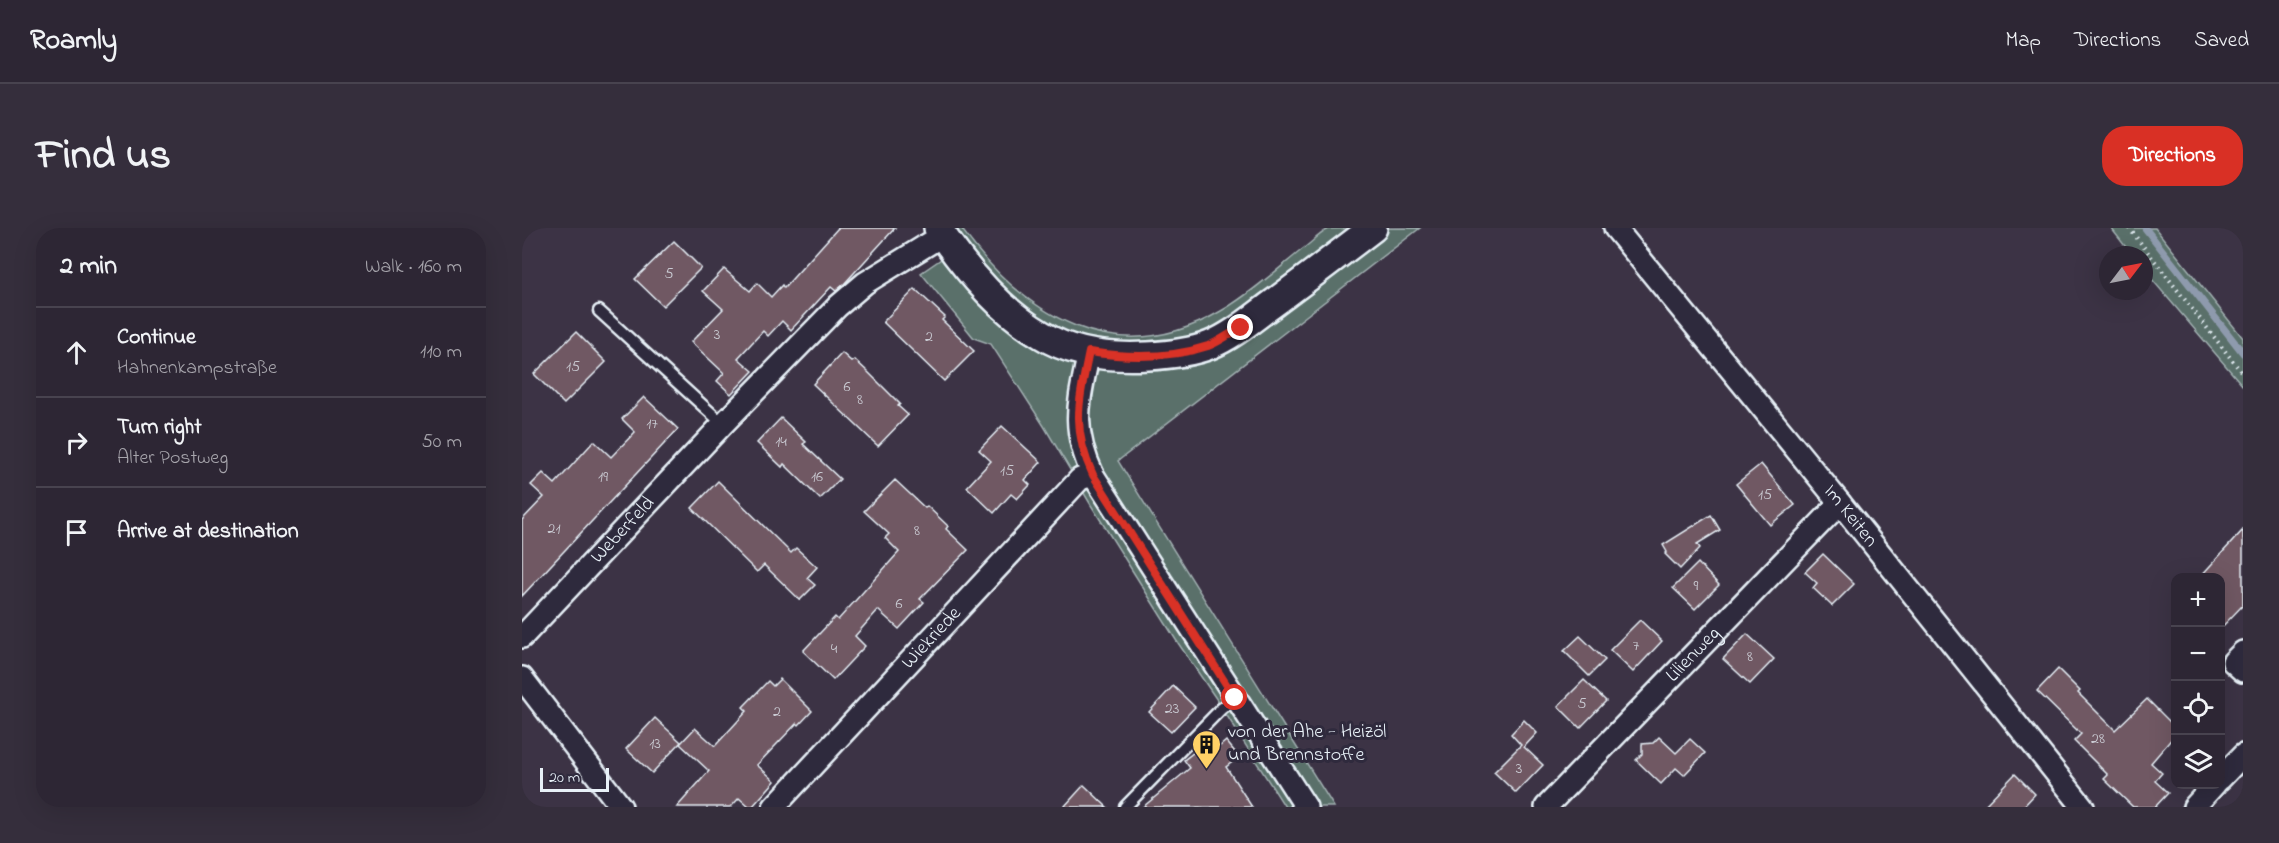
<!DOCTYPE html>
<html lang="en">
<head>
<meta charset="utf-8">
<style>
	body { margin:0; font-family:"Indie Flower",sans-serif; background:#352e3c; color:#f1f3f6 }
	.controls { position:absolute; right:18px; bottom:18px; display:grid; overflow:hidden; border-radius:12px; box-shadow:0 6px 24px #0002 }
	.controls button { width:54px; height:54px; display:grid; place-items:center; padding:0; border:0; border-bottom:2px solid #48434f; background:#2d2634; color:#f1f3f6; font:30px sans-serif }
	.compass { position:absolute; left:1577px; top:18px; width:54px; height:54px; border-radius:50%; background:#2d2634; box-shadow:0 6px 24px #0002; rotate:58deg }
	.scale { position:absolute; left:18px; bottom:15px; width:69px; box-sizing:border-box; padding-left:6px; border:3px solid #e8f1f8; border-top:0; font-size:16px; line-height:21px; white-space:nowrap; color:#e8f1f8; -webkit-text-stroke:4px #2f2a3d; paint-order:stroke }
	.stop { position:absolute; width:18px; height:18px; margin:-14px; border:4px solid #d93025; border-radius:50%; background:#fff }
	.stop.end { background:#d93025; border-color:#fff; box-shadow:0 2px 6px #0008 }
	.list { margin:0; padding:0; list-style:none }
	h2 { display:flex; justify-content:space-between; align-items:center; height:78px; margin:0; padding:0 24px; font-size:26px }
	h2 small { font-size:20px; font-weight:400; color:#a7a5ac }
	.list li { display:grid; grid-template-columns:39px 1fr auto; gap:18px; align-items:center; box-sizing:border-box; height:90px; padding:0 24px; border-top:2px solid #48434f }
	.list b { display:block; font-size:22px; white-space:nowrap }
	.list p { margin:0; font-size:20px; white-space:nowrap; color:#a7a5ac }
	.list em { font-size:20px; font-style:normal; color:#a7a5ac }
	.icon { flex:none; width:33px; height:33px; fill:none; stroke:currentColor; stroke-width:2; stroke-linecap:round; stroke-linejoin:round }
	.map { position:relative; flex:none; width:1721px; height:579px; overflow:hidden; border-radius:24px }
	header { display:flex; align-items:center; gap:36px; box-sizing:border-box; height:84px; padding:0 30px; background:#2d2634; border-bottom:2px solid #48434f }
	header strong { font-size:28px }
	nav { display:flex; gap:33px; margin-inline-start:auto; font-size:21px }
	.intro { display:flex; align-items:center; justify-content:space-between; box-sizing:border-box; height:144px; padding:0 36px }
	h1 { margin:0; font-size:42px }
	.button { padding:15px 27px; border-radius:24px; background:#d93025; color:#fff; font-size:21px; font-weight:700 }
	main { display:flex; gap:36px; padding:0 36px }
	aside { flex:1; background:#2d2634; border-radius:24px; box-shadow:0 6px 24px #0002 }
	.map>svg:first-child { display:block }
	.green { fill:#5a706a; stroke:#a1b0b1; stroke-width:1.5 }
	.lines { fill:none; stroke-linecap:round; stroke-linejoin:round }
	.stream { stroke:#8e9aad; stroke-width:7 }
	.building { fill:#705863; stroke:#e8f1f8; stroke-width:1.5 }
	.service-casing { stroke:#e8f1f8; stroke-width:15 }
	.minor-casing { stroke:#e8f1f8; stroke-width:26 }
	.tertiary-casing { stroke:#e8f1f8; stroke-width:32 }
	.path { stroke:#e8f1f8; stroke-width:4; stroke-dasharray:1.5 4.5; stroke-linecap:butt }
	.service { stroke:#2f2a3d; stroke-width:10 }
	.minor { stroke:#2f2a3d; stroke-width:21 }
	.tertiary { stroke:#2f2a3d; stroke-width:27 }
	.route { stroke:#d93025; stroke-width:8 }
	.labels { text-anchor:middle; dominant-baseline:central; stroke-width:6; stroke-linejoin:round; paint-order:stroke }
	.number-label { font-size:16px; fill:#cacbd3 }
	.street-label { font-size:20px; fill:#e8f1f8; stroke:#2f2a3d }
	.poi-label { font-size:20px; fill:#e8f1f8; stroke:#2f2a3d; text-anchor:start }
</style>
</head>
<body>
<header>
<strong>Roamly</strong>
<nav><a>Map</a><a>Directions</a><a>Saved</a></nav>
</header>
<div class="intro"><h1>Find us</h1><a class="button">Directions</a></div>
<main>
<aside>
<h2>2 min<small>Walk · 160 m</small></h2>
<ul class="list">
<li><svg class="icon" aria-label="ahead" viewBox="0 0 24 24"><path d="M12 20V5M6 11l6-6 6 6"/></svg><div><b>Continue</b><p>Hahnenkampstraße</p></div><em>110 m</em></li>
<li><svg class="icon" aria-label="right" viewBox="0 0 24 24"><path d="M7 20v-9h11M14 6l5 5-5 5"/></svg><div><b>Turn right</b><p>Alter Postweg</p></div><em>50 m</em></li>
<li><svg class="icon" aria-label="arrive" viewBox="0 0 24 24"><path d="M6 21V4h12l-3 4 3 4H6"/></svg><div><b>Arrive at destination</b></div></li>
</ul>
</aside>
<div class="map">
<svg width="1721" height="579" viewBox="0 0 1721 579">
	<rect width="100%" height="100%" fill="#3c3345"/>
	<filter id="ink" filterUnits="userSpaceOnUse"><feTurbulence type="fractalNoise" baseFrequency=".0167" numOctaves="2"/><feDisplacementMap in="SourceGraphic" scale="12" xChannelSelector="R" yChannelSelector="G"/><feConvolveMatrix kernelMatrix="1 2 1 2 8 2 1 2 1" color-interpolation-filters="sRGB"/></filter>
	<g filter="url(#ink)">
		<g class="green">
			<path d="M406,0h33c63,88 155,145 260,83 27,-15 58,-43 83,-63 8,-6 16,-15 25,-19 9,-1 76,-1 91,-1l-302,233 216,346h-49l-68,-107 -41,-60 -85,-135 -47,-79 -53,-82 -17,-6 -53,-65 23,-16z"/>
			<path d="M1589,0h44l88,110v48l-99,-116v-15h-12z"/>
		</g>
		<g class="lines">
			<path class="stream" d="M1623,0l98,125"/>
		</g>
		<g class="building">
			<path d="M316,0h57l-51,56 -8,7 -5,-4 -40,43 -9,-9 -14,15 -5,-5 -25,27 15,13 -22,23 -14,-13 7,-8 -33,-31 32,-33 -20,-18 21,-22 26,22 7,-8 14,14 11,-12 2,3z"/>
			<path d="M152,13l27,27 -38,38 -28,-27z"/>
			<path d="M393,61l30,28 -3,3 32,31 -30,30 -61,-59z"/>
			<path d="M54,104l30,30 -42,42 -30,-30z"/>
			<path d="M320,125l10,9 3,-2 13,12 32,32 -2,2 10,9 -30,31 -65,-62z"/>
			<path d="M122,169l34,32 -156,167v-76l22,-23 -13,-12 12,-12 12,11 39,-43 17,16 24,-25 -13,-13z"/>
			<path d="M259,190l25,24 -3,2 37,35 -20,20 -36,-35 -2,3 -25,-24z"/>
			<path d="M480,198l39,36 -16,18 5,5 -13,14 -6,-5 -17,19 -27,-26 24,-26 -12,-11z"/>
			<path d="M1239,236l34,41 -25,20 -34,-41z"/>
			<path d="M373,252l30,28 2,-2 21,20 -2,3 22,21 -48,49 4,3 -25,27 -21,-19 -23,26 10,10 -32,34 -30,-29 32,-34 3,3 61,-68 -14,-14 4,-4 -25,-23z"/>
			<path d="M196,253l73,72 5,-5 21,19 -10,11 8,7 -15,15 -36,-35 -7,7 -65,-64z"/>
			<path d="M1189,287l9,15 -23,14 3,4 -20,21 -15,-15 2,-2 -4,-7z"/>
			<path d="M1721,302v75l-23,24v-51h-21z"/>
			<path d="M1301,326l31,30 -22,22 -19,-18 4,-5 -12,-11z"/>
			<path d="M1176,335l21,22 -24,24 -22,-21z"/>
			<path d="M1118,392l22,21 -29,31 -23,-22z"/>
			<path d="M1225,406l27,25 -24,25 -27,-25z"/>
			<path d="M1058,408l25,24 -16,16 -25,-25z"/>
			<path d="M1536,441l22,22 -2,2 37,37 32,-31 28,28v8l-24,28 11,10 -7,8 13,12 -13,14h-22l-29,-28 4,-4 -34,-34 7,-7 -44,-43z"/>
			<path d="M258,451l32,32 -13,14 -2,-2 -40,42 18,16 -23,26h-3l-10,-9 -8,9h-54l32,-36 -29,-27 15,-16 20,18 32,-35 -4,-4 25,-26 5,5z"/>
			<path d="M1062,452l22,21 -26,27 -22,-22z"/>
			<path d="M651,458l22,21 -24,25 -22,-20z"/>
			<path d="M133,490l26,24 -29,31 -26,-24z"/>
			<path d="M1002,492l13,13 -13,14 19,18 -27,28 -22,-21 27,-27 -10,-11z"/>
			<path d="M1137,509l17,16 14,-14 15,14 -21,22 -8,-7 -15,16 -25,-24 6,-6v-10l11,-1z"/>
			<path d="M690,510l7,9 7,-6 13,16 -13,10 26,40h-109l47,-39 -6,-8z"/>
			<path d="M1493,546l20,20 -12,13h-40z"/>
			<path d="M562,557l23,22h-43z"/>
		</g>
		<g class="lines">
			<defs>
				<g id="service">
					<path d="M77,83l124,113"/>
					<path d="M603,579l96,-98 14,-11"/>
				</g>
				<g id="minor">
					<path id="s1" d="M1093,0l225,275 243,304"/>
					<path d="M567,124c-10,50 -19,74 4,123l213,332"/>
					<path id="s2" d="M0,409l201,-213 115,-118 27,-23 78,-48"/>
					<path d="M1721,424l-10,10 10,9"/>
					<path d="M0,450l99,129"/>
					<path d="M1698,551l23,-24"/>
					<path id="s3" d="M252,579l306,-328 13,-4"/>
					<path id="s4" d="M1024,579l294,-304"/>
					<path d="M1672,579l21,-23"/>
				</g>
				<path id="tertiary" d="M416,0c27,41 61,82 104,107 30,19 71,23 106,21 19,-1 44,-4 62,-11 22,-9 42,-26 61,-40 34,-25 68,-51 102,-77"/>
			</defs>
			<use href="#service" class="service-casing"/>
			<use href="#minor" class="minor-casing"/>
			<use href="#tertiary" class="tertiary-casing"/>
			<path class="path" d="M1607,0l114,146"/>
			<use href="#service" class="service"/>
			<use href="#minor" class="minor"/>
			<use href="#tertiary" class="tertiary"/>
		</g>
	</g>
	<g class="lines" filter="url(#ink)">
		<path class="route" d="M713,470l-142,-223c-22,-47 -14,-74 -4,-123 40,6 80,7 119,-6 11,-4 22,-13 33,-18"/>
	</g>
	<defs>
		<symbol id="building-pin" viewBox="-11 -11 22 30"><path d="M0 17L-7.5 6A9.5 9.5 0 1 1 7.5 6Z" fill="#ffd166" stroke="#2f2a3d"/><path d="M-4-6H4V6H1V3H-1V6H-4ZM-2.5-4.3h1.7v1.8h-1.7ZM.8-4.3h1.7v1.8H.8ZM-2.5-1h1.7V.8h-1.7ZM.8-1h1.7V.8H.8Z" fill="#111"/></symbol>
	</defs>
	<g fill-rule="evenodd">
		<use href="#building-pin" x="668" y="500" width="33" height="45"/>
	</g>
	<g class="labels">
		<g class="number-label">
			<text x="147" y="46">5</text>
			<text x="195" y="107">3</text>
			<text x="407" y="109">2</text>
			<text x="51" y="139">15</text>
			<text x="325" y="159">6</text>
			<text x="338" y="172">8</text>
			<text x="130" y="196">17</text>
			<text x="259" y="214">14</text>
			<text x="485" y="243">15</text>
			<text x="81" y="249">19</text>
			<text x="295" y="249">16</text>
			<text x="1243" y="267">15</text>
			<text x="32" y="301">21</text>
			<text x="395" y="303">8</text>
			<text x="1174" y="358">9</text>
			<text x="377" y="376">6</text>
			<text x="1114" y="418">7</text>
			<text x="312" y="421">4</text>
			<text x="1228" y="429">8</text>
			<text x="1060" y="476">5</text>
			<text x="650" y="481">23</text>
			<text x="255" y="484">2</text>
			<text x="1576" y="511">28</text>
			<text x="133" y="516">13</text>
			<text x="997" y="541">3</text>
		</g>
		<g class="street-label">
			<text stroke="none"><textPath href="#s1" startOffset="372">Im Keiten</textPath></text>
			<text stroke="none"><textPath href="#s2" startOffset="147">Weberfeld</textPath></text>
			<text stroke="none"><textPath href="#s3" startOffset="231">Wiekriede</textPath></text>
			<text stroke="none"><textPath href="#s4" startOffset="212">Lilienweg</textPath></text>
		</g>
		<g class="poi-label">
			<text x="706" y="504">von der Ahe - Heizöl<tspan x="706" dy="23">und Brennstoffe</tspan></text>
		</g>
	</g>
</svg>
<div class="controls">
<button>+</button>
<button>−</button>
<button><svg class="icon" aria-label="locate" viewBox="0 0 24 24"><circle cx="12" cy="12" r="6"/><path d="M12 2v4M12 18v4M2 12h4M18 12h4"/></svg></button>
<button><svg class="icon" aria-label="layers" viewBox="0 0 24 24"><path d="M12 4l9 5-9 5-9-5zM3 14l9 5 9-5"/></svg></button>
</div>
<svg class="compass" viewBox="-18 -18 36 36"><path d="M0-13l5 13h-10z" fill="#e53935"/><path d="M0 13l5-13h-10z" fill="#a7a5ac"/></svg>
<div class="scale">20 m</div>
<div class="stop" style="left:713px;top:470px"></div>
<div class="stop end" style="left:719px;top:100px"></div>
</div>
</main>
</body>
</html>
